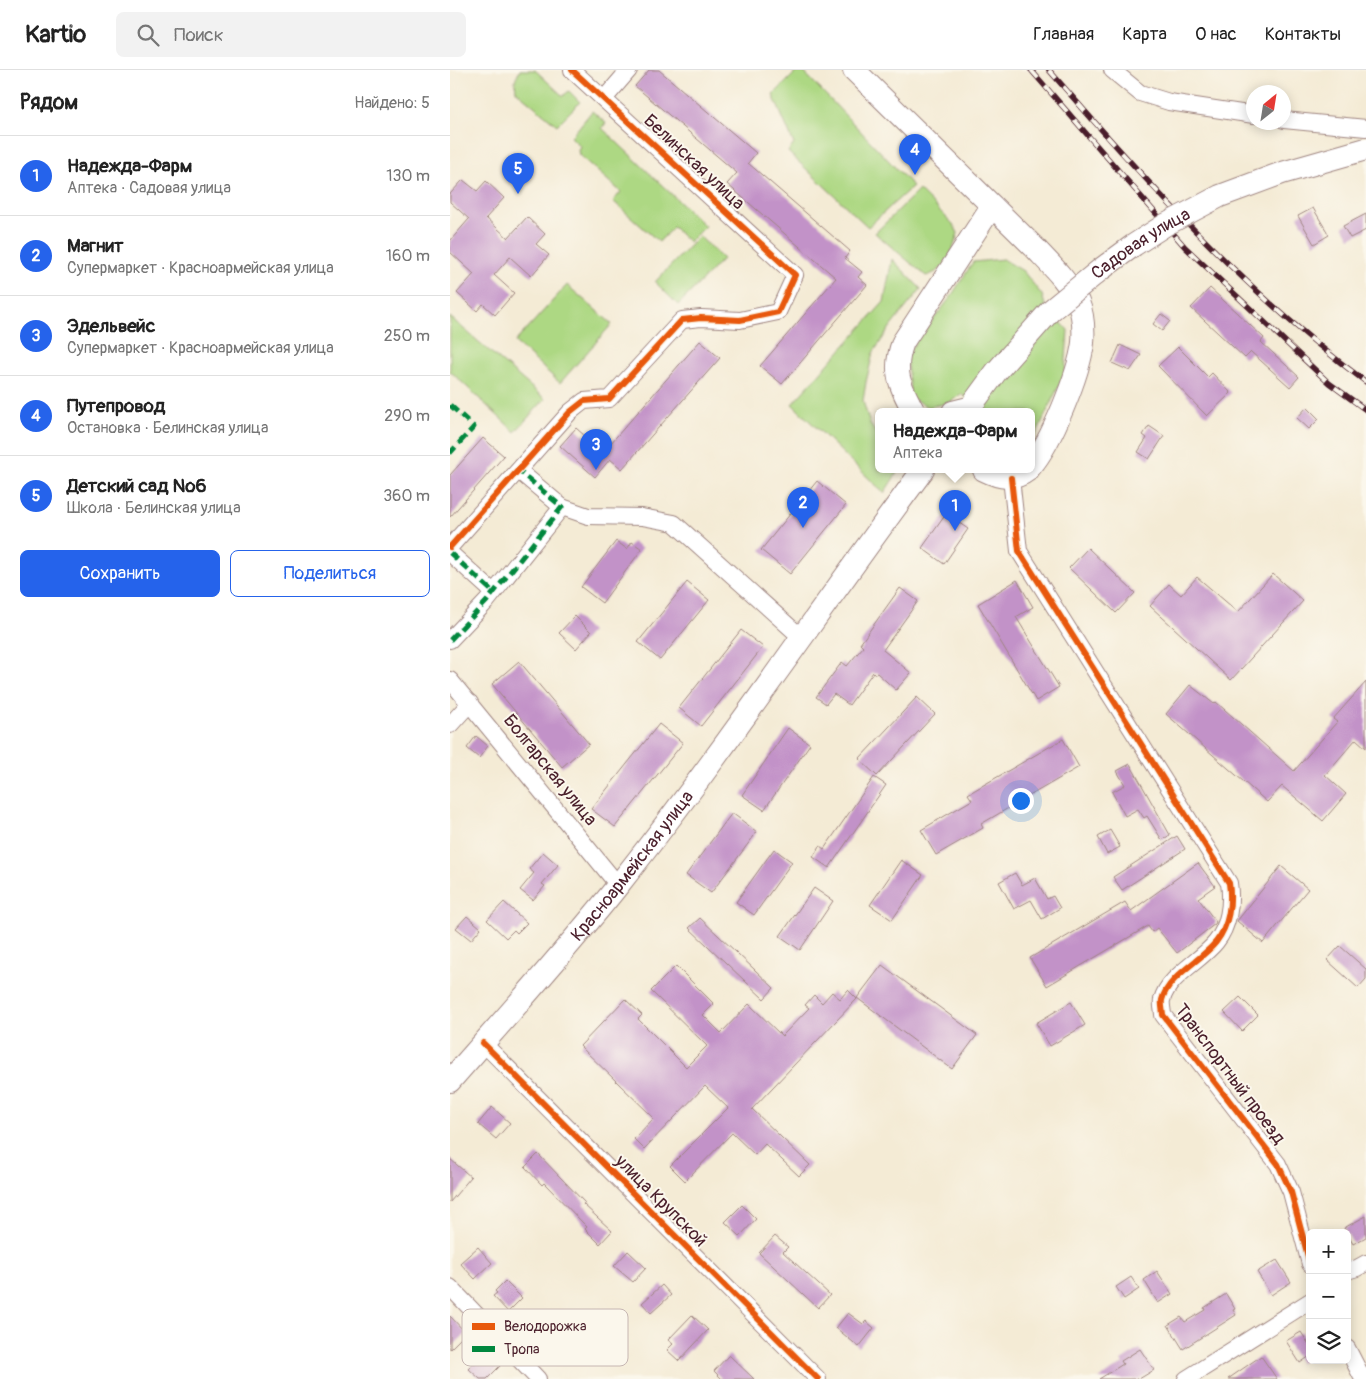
<!DOCTYPE html>
<html lang="ru">
<head>
<meta charset="utf-8">
<style>
	body { margin:0; font-family:Pangolin,sans-serif; background:#f2f2f2; color:#222 }
	.controls { position:absolute; right:15px; bottom:15px; display:grid; overflow:hidden; border-radius:8px; box-shadow:0 2px 12px #0003 }
	.controls button { width:45px; height:45px; display:grid; place-items:center; padding:0; border:0; border-bottom:1px solid #e0e0e0; background:#fff; color:#222; font:25px sans-serif }
	.compass { position:absolute; left:796px; top:15px; width:45px; height:45px; border-radius:50%; background:#fff; box-shadow:0 2px 12px #0003; rotate:30deg }
	.you { position:absolute; left:570px; top:730px; width:18px; height:18px; margin:-12px; border:4px solid #fff; border-radius:50%; background:#1a73e8; box-shadow:0 0 0 8px #1a73e833 }
	.badge { display:grid; place-items:center; width:32px; height:32px; border-radius:50%; background:#2563eb; color:#fff; font-size:16px; font-weight:700 }
	.pin { position:absolute; translate:-50% -41px; filter:drop-shadow(0 1px 2px #0008) }
	.pin::after { content:''; position:absolute; top:26px; width:18px; height:15px; background:inherit; clip-path:polygon(0 0,100% 0,50% 100%) }
	.popup { position:absolute; left:425px; top:338px; width:160px; height:65px; box-sizing:border-box; display:grid; place-content:center; border-radius:8px; background:#fff; filter:drop-shadow(0 1px 4px #0005); font-size:16px; white-space:nowrap; color:#767676 }
	.popup b { font-size:19px; color:#222 }
	.popup::after { content:''; position:absolute; left:50%; top:100%; margin-left:-10px; border:10px solid transparent; border-top-color:#fff }
	.list { margin:0; padding:0; list-style:none }
	h2 { display:flex; justify-content:space-between; align-items:center; height:65px; margin:0; padding:0 20px; font-size:21px }
	h2 small { font-size:16px; font-weight:400; color:#767676 }
	.list li { display:grid; grid-template-columns:32px 1fr auto; gap:15px; align-items:center; box-sizing:border-box; height:80px; padding:0 20px; border-top:1px solid #e0e0e0 }
	.list b { display:block; font-size:19px; white-space:nowrap }
	.list p { margin:0; font-size:16px; white-space:nowrap; color:#767676 }
	.list em { font-size:16px; font-style:normal; color:#767676 }
	.actions { display:flex; gap:10px; padding:15px 20px }
	.actions a { flex:1; padding:11px 0; border:1px solid #2563eb; border-radius:8px; text-align:center; font-size:18px; color:#2563eb }
	.actions .main { background:#2563eb; color:#fff }
	.icon { flex:none; width:28px; height:28px; fill:none; stroke:currentColor; stroke-width:2; stroke-linecap:round; stroke-linejoin:round }
	.map { position:relative; flex:none; width:916px; height:1309px; overflow:hidden }
	header { display:flex; align-items:center; gap:30px; box-sizing:border-box; height:70px; padding:0 25px; background:#fff; border-bottom:1px solid #e0e0e0 }
	header strong { font-size:24px }
	nav { display:flex; gap:28px; margin-inline-start:auto; font-size:18px }
	.search { width:350px; height:45px; background:#f2f2f2; display:flex; align-items:center; gap:12px; box-sizing:border-box; padding:0 18px; border-radius:8px; color:#767676; font-size:19px }
	main { display:flex }
	aside { flex:1; background:#fff }
	.map>svg:first-child { display:block }
	.green { fill:#add883; stroke:#7c7c57 }
	.building { fill:#c292c8 }
	.lines { fill:none; stroke-linecap:round; stroke-linejoin:round }
	.minor-casing { stroke:#9f8580; stroke-width:18 }
	.secondary-casing { stroke:#9f8580; stroke-width:24 }
	.minor { stroke:#fff; stroke-width:16 }
	.secondary { stroke:#fff; stroke-width:22 }
	.rail-casing { stroke:#4a1f2b; stroke-width:5.5 }
	.rail { stroke:#fbf7ec; stroke-width:4; stroke-dasharray:11; stroke-linecap:butt }
	.secondary-bridge-casing { stroke:#9f8580; stroke-width:24; stroke-linecap:butt }
	.secondary-bridge { stroke:#fff; stroke-width:22 }
	.quiet { stroke:#00873e; stroke-width:5; stroke-dasharray:10 5; stroke-linecap:butt }
	.cycleway-casing { stroke:#fbf7ec; stroke-width:9 }
	.cycleway { stroke:#e8590c; stroke-width:6 }
	.labels { text-anchor:middle; dominant-baseline:central; stroke-width:4; stroke-linejoin:round; paint-order:stroke }
	.street-label { font-size:18px; fill:#4a1f2b; stroke:#fbf7ec }
	.key { fill:#fbf7ec; stroke:#c6b6b2; stroke-width:1 }
	.key-label { font-size:14px; fill:#4a1f2b }
</style>
</head>
<body>
<header>
<strong>Kartio</strong>
<div class="search"><svg class="icon" aria-label="search" viewBox="0 0 24 24"><circle cx="10" cy="10" r="6"/><path d="M15 15l6 6"/></svg>Поиск</div>
<nav><a>Главная</a><a>Карта</a><a>О нас</a><a>Контакты</a></nav>
</header>
<main>
<aside>
<h2>Рядом<small>Найдено: 5</small></h2>
<ul class="list">
<li><span class="badge">1</span><div><b>Надежда-Фарм</b><p>Аптека · Садовая улица</p></div><em>130 m</em></li>
<li><span class="badge">2</span><div><b>Магнит</b><p>Супермаркет · Красноармейская улица</p></div><em>160 m</em></li>
<li><span class="badge">3</span><div><b>Эдельвейс</b><p>Супермаркет · Красноармейская улица</p></div><em>250 m</em></li>
<li><span class="badge">4</span><div><b>Путепровод</b><p>Остановка · Белинская улица</p></div><em>290 m</em></li>
<li><span class="badge">5</span><div><b>Детский сад №6</b><p>Школа · Белинская улица</p></div><em>360 m</em></li>
</ul>
<div class="actions"><a class="main">Сохранить</a><a>Поделиться</a></div>
</aside>
<div class="map">
<svg width="916" height="1309" viewBox="0 0 916 1309">
	<rect width="100%" height="100%" fill="#fbf7ec"/>
	<filter id="ink" filterUnits="userSpaceOnUse"><feTurbulence type="fractalNoise" baseFrequency=".02" numOctaves="2"/><feDisplacementMap in="SourceGraphic" scale="10" xChannelSelector="R" yChannelSelector="G"/><feConvolveMatrix kernelMatrix="1 2 1 2 8 2 1 2 1" color-interpolation-filters="sRGB"/></filter>
	<filter id="wash" filterUnits="userSpaceOnUse"><feTurbulence type="fractalNoise" baseFrequency=".0096" numOctaves="4" result="noise"/><feDisplacementMap in="SourceGraphic" scale="20" xChannelSelector="R" yChannelSelector="G"/><feGaussianBlur stdDeviation="1.12" result="paint"/><feColorMatrix in="noise" values="0 0 0 0 0 0 0 0 0 0 0 0 0 0 0 0 0 1.4 0 .05"/><feComposite in="paint" operator="in"/></filter>
	<g filter="url(#wash)">
		<rect width="100%" height="100%" fill="#f4ebd5"/>
		<g class="green">
			<path d="M70,0h15l28,26 6,-5 11,11 -23,23 -41,-34 -1,-11z"/>
			<path d="M348,0h4l111,116 -45,41 -80,-75 6,-8 -21,-49z"/>
			<path d="M142,41l14,12 -4,5 103,98 -16,16 -16,-15 -14,15 -46,-41 8,-9 -42,-37 -1,-5 2,-4 -9,-9z"/>
			<path d="M469,120l34,34 5,9c-6,19 -10,37 -32,43l-51,-43z"/>
			<path d="M249,166l24,23 -45,46 -23,-23z"/>
			<path d="M442,189l29,30 -30,37 -18,27 -7,29 -3,19 7,23 9,14v32h20l-15,23 -92,-89 92,-102z"/>
			<path d="M553,189l20,12 19,24 3,10 23,25 -3,43 -34,72v-33h-49l1,-3 -22,-15 -12,9 -21,4 -17,-9 -5,-43 44,-57 23,-36z"/>
			<path d="M117,215l45,39 -52,59 -45,-41z"/>
			<path d="M0,247l95,82 -30,33 -65,-61z"/>
		</g>
		<g id="blocks">
			<g class="building">
				<path d="M199,0h10l97,83 -8,10 102,88 -5,7 17,14 -4,5 9,8 -85,99 -22,-18 76,-88 -109,-94 10,-11 -102,-87z"/>
				<path d="M13,110l14,11 9,-10 18,17 -18,20 22,20 19,-21 18,17 -9,10 13,11 -18,21 -21,-19 -16,18 20,18 -19,22 -12,-11 -6,7 -20,-18 17,-19 -24,-22v-11l19,-22 -19,-17v-8z"/>
				<path d="M863,138l16,27 -15,9 -16,-28z"/>
				<path d="M916,144v16l-16,8 -7,-12z"/>
				<path d="M760,218l54,50 -3,4 38,35 -9,10 -39,-35 -6,6 -54,-50z"/>
				<path d="M711,244l9,7 -8,10 -9,-7z"/>
				<path d="M250,271l20,17 -98,111 -12,-10 -15,18 -35,-31 16,-18 27,24z"/>
				<path d="M670,275l21,10 -11,16 -18,-8z"/>
				<path d="M728,277l30,30 4,-4 19,20 -24,23 -49,-50z"/>
				<path d="M857,337l12,12 -10,10 -12,-11z"/>
				<path d="M699,356l15,10 -15,23 -11,-7 9,-14 -4,-3z"/>
				<path d="M33,368l21,18 -54,61v-42z"/>
				<path d="M367,411l29,24 -56,69 -29,-24z"/>
				<path d="M496,444l22,15 -24,35 -22,-16z"/>
				<path d="M166,471l11,8 5,-7 10,7 -40,54 -21,-16z"/>
				<path d="M638,478l47,45 -19,20 -47,-45z"/>
				<path d="M823,504l30,27 -72,79 -81,-74 19,-22 12,11 16,-18 41,35z"/>
				<path d="M567,510l16,27 -17,10 43,70 -23,14 -58,-97z"/>
				<path d="M237,512l22,18 -49,60 -22,-18z"/>
				<path d="M450,518l18,13 -35,49 28,23 -15,17 -19,-17 -2,1 -2,-2 -24,33 -15,-11 -8,10 -10,-7 26,-35 5,4 16,-19 -3,-3z"/>
				<path d="M125,546l16,16 -15,17 -17,-16z"/>
				<path d="M291,560l22,17 -62,79 -22,-18z"/>
				<path d="M69,591l70,83 -27,23 -70,-83z"/>
				<path d="M916,612v66l-10,-9 -31,36 21,19 -23,27 -41,-35 -15,16 -101,-88 24,-29 24,19 2,-2 78,69 43,-49 -4,-3z"/>
				<path d="M467,627l18,17 -58,62 -18,-17z"/>
				<path d="M209,654l24,19 -68,84 -24,-18z"/>
				<path d="M338,658l22,16 -46,66 -22,-15z"/>
				<path d="M26,666l12,10 -9,12 -12,-10z"/>
				<path d="M613,669l16,28 -98,57 2,4 -47,27 -15,-25 51,-30 -4,-6z"/>
				<path d="M680,694l40,71 -8,5 -15,-24 -3,2 -6,-9 -13,7 -13,-24 13,-7 -8,-14z"/>
				<path d="M424,707l12,8 -57,83 -16,-11 7,-11 4,3z"/>
				<path d="M282,743l25,19 -46,61 -25,-18z"/>
				<path d="M660,760l10,17 -13,7 -9,-17z"/>
				<path d="M727,766l8,13 -63,41 -9,-13z"/>
				<path d="M324,779l18,13 -38,53 -18,-13z"/>
				<path d="M93,782l15,13 -16,19 3,2 -12,14 -13,-10 14,-17 -5,-4z"/>
				<path d="M451,790l22,15 -31,45 -22,-15z"/>
				<path d="M748,793l17,23 -17,12 18,24 -1,2 -38,29 -20,-25 -5,4 -4,-6 -101,60 -17,-28 95,-56 6,9z"/>
				<path d="M831,796l27,23 -45,54 -26,-22z"/>
				<path d="M565,803l7,12 13,-7 12,21 6,-3 7,12 -18,11 -11,-19 -17,9 -15,-27z"/>
				<path d="M364,818l19,13 -33,49 -20,-14z"/>
				<path d="M54,832l23,21 -10,10 -3,-3 -8,8 -19,-18z"/>
				<path d="M17,846l14,12 -10,12 -15,-12z"/>
				<path d="M250,848l74,70 -10,11 -75,-71z"/>
				<path d="M890,876l26,23v10l-8,9 -31,-28z"/>
				<path d="M432,895l95,70 -25,34 -95,-71z"/>
				<path d="M226,896l38,38 -11,11 18,18 28,-29 33,32 27,-28 -4,-3 9,-10 8,8 10,-11 8,7 8,-9 9,9 -105,110 58,56 -11,11 -34,-32 -10,11 -23,-22 -47,48 -15,-15 58,-58 -23,-22 -61,63 -10,-10 20,-21 -74,-72 45,-47 17,16 -4,4 48,48 21,-21 -56,-55z"/>
				<path d="M790,927l18,18 -16,16 -18,-19z"/>
				<path d="M621,932l14,23 -35,21 -14,-23z"/>
				<path d="M42,1037l18,16 -14,16 -18,-15z"/>
				<path d="M88,1084l47,49 -2,1 29,27 -12,13 -15,-15 2,-2 -43,-44 -2,2 -17,-18z"/>
				<path d="M0,1089l21,18 -21,25z"/>
				<path d="M292,1135l14,14 -16,17 -15,-14z"/>
				<path d="M916,1146v21l-13,7 -9,-16z"/>
				<path d="M325,1166l13,11 -5,5 47,43 -12,13 -59,-55z"/>
				<path d="M28,1177l14,16 -17,16 -15,-16z"/>
				<path d="M178,1181l18,17 -13,14 -19,-16z"/>
				<path d="M827,1190l14,22 -20,13 -14,-23z"/>
				<path d="M707,1201l15,23 -14,9 -14,-23z"/>
				<path d="M681,1207l8,12 -15,10 -8,-12z"/>
				<path d="M55,1211l17,17 -14,14 -15,-16 4,-3 -2,-2z"/>
				<path d="M212,1215l9,10 -20,18 -9,-10z"/>
				<path d="M776,1224l9,15 -2,1 3,5 -53,34 -15,-24 13,-8 4,5 20,-12 -1,-2z"/>
				<path d="M398,1243l15,11 3,-3 8,7 -15,19 -23,-19z"/>
				<path d="M242,1245l16,15 -29,31 -12,-11 6,-6 -5,-4z"/>
				<path d="M0,1246l16,17 -16,16z"/>
				<path d="M100,1261l14,13 -13,14 -14,-13z"/>
				<path d="M851,1262l9,14v10l-10,7 -14,-22z"/>
				<path d="M690,1279l14,21 -15,9h-40l24,-15 -2,-3z"/>
				<path d="M35,1282l15,14 -13,13h-7l-11,-10z"/>
				<path d="M279,1285l25,24h-32l-8,-8z"/>
				<path d="M811,1286l16,23h-49z"/>
			</g>
		</g>
	</g>
	<g filter="url(#ink)">
		<use href="#blocks" fill-opacity="0" stroke="#9f8580" stroke-width="1"/>
		<g class="lines">
			<defs>
				<g id="minor">
					<path d="M662,0l28,23 29,9 85,13"/>
					<path d="M154,29l25,-29"/>
					<path d="M834,50l82,8"/>
					<path d="M561,408l8,73 210,332c3,20 0,43 -13,59 -15,19 -48,34 -54,58 -1,5 1,11 1,15l115,149 13,28 19,72"/>
					<path d="M112,437l26,9 54,1 32,6 128,115"/>
					<path d="M0,477l120,-135 14,-11 25,-2 73,-79 19,-2 39,2 38,-8 17,-37 -223,-205"/>
					<path d="M0,483l43,39"/>
					<path d="M0,570l37,-39 75,-94 -43,-36"/>
					<path d="M0,610l168,205"/>
					<path d="M0,655l20,-22"/>
					<path d="M33,973l335,336"/>
					<path d="M897,1201l10,-3 9,-5"/>
					<path d="M0,1217l88,92"/>
					<path d="M897,1278l16,31"/>
					<path d="M736,1309l124,-78"/>
				</g>
				<g id="secondary">
					<path d="M404,0l181,178c15,16 34,34 43,54 5,12 6,28 5,41 -4,31 -32,100 -52,123"/>
					<path d="M464,342c-14,-26 -22,-40 -11,-70l89,-136"/>
					<path d="M503,342l16,-4"/>
					<path d="M534,400c16,8 30,11 44,0"/>
					<path id="s1" d="M0,1011c57,-65 116,-130 170,-198 106,-134 201,-276 303,-413"/>
				</g>
			</defs>
			<use href="#minor" class="minor-casing"/>
			<use href="#secondary" class="secondary-casing"/>
			<use href="#minor" class="minor"/>
			<use href="#secondary" class="secondary"/>
			<defs>
				<g id="rail">
					<path d="M581,0l154,177 144,136 37,27"/>
					<path d="M599,0c97,112 197,223 317,312"/>
				</g>
			</defs>
			<use href="#rail" class="rail-casing"/>
			<use href="#rail" class="rail"/>
			<defs>
				<g id="secondary-bridge">
					<path id="s2" d="M524,332l22,-30 54,-61 50,-41 34,-25 31,-20 55,-29 62,-23 84,-24"/>
				</g>
			</defs>
			<use href="#secondary-bridge" class="secondary-bridge-casing"/>
			<use href="#secondary-bridge" class="secondary-bridge"/>
			<g class="quiet">
				<path d="M0,335l24,22 -24,26"/>
				<path d="M0,483l43,39"/>
				<path d="M0,570l37,-39 75,-94 -43,-36"/>
			</g>
			<defs>
				<g id="cycleway">
					<path d="M561,408l8,73 210,332c3,20 0,43 -13,59 -15,19 -48,34 -54,58 -1,5 1,11 1,15l115,149 13,28 19,72"/>
					<path d="M0,477l120,-135 14,-11 25,-2 73,-79 19,-2 39,2 38,-8 17,-37 -223,-205"/>
					<path d="M33,973l335,336"/>
				</g>
			</defs>
			<use href="#cycleway" class="cycleway-casing"/>
			<use href="#cycleway" class="cycleway"/>
		</g>
	</g>
	<g class="labels">
		<g class="street-label">
			<text transform="translate(244 92) rotate(43)">Белинская улица</text>
			<text stroke="none"><textPath href="#s2" startOffset="232">Садовая улица</textPath></text>
			<text transform="translate(100 700) rotate(51)">Болгарская улица</text>
			<text stroke="none"><textPath href="#s1" startOffset="282">Красноармейская улица</textPath></text>
			<text transform="translate(780 1004) rotate(53)">Транспортный проезд</text>
			<text transform="translate(211 1131) rotate(45)">улица Крупской</text>
		</g>
	</g>
	<rect x="12" y="1239" width="166" height="57" rx="8" class="key"/>
	<rect x="22" y="1253" width="23" height="7" fill="#e8590c"/>
	<rect x="22" y="1276" width="23" height="6" fill="#00873e"/>
	<g class="key-label">
		<text x="54" y="1261">Велодорожка</text>
		<text x="54" y="1284">Тропа</text>
	</g>
</svg>
<div class="controls">
<button>+</button>
<button>−</button>
<button><svg class="icon" aria-label="layers" viewBox="0 0 24 24"><path d="M12 4l9 5-9 5-9-5zM3 14l9 5 9-5"/></svg></button>
</div>
<svg class="compass" viewBox="-18 -18 36 36"><path d="M0-13l5 13h-10z" fill="#e53935"/><path d="M0 13l5-13h-10z" fill="#767676"/></svg>
<div class="you"></div>
<div class="pin badge" style="left:505px;top:461px">1</div>
<div class="popup"><b>Надежда-Фарм</b>Аптека</div>
<div class="pin badge" style="left:353px;top:458px">2</div>
<div class="pin badge" style="left:146px;top:400px">3</div>
<div class="pin badge" style="left:465px;top:105px">4</div>
<div class="pin badge" style="left:68px;top:124px">5</div>
</div>
</main>
</body>
</html>
